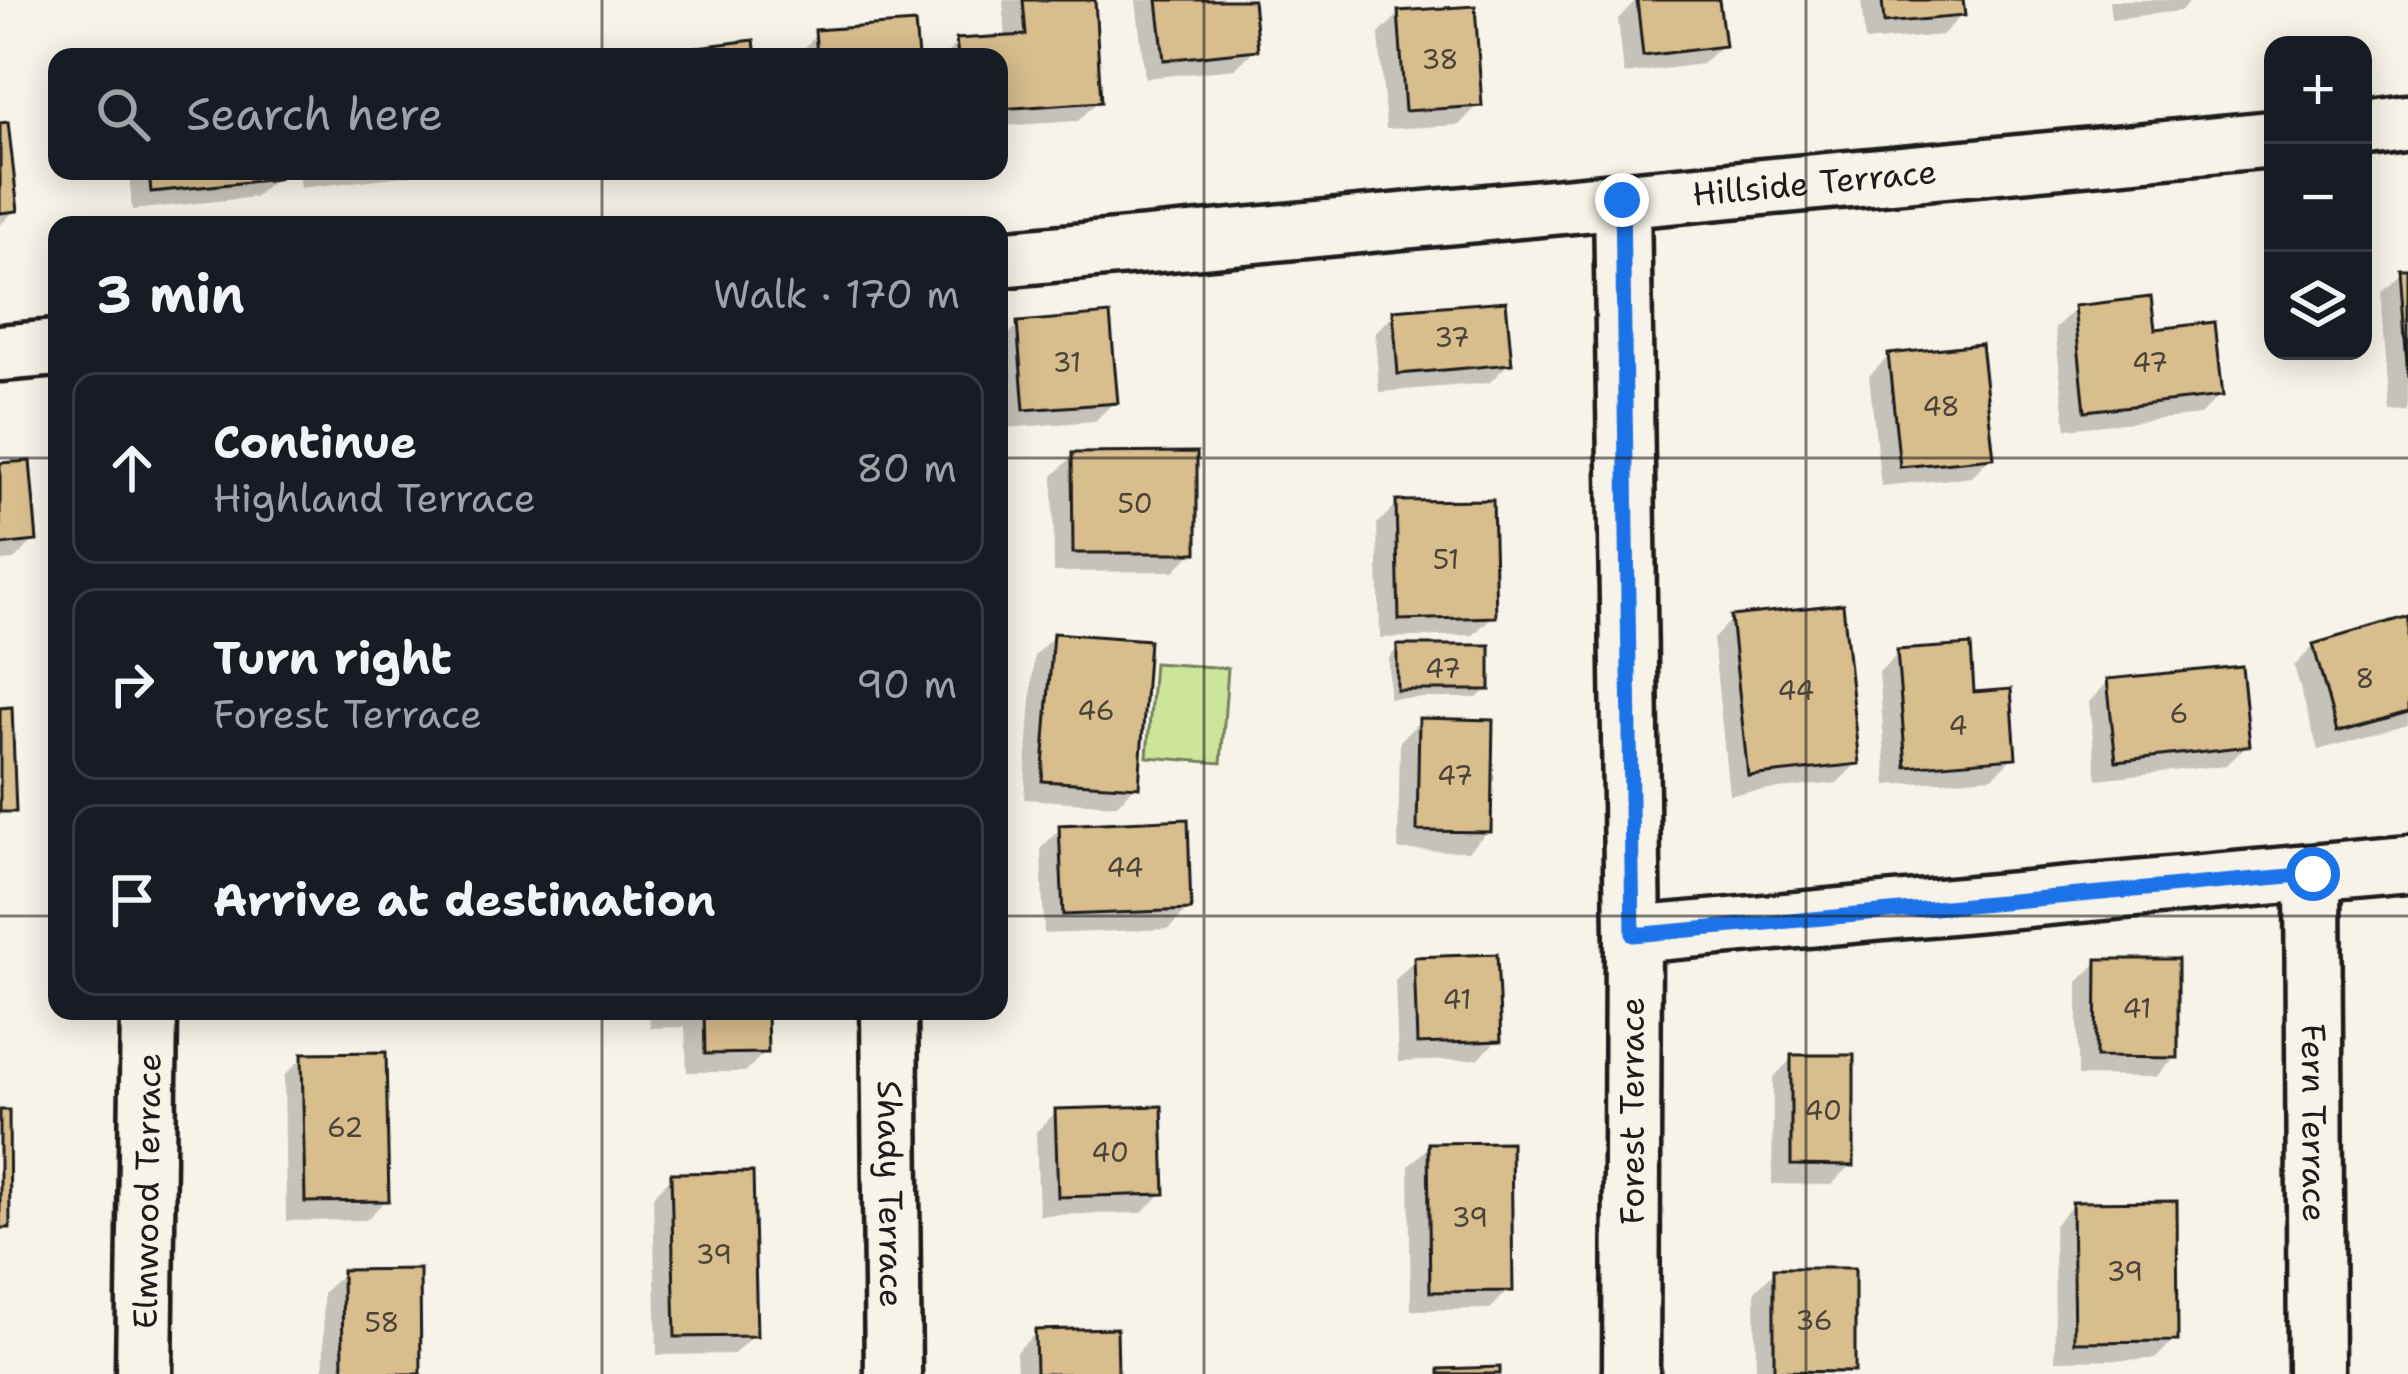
<!DOCTYPE html>
<html lang="en">
<head>
<meta charset="utf-8">
<style>
	body { margin:0; font-family:"Shantell Sans",sans-serif; background:#20242c; color:#f1f3f6 }
	.controls { position:absolute; right:36px; top:36px; display:grid; overflow:hidden; border-radius:24px; box-shadow:0 6px 30px #0003 }
	.controls button { width:108px; height:108px; display:grid; place-items:center; padding:0; border:0; border-bottom:3px solid #363941; background:#171b24; color:#f1f3f6; font:60px sans-serif }
	.stop { position:absolute; width:36px; height:36px; margin:-27px; border:9px solid #1a73e8; border-radius:50%; background:#fff }
	.stop.end { background:#1a73e8; border-color:#fff; box-shadow:0 3px 12px #0008 }
	.list { margin:0; padding:0; list-style:none }
	h2 { display:flex; justify-content:space-between; align-items:center; height:156px; margin:0; padding:0 48px; font-size:51px }
	h2 small { font-size:39px; font-weight:400; color:#9ea1a6 }
	.list li { display:grid; grid-template-columns:78px 1fr auto; gap:36px; align-items:center; box-sizing:border-box; height:192px; margin:0 24px 24px; padding:0 24px; border:3px solid #363941; border-radius:24px }
	.list b { display:block; font-size:45px; white-space:nowrap }
	.list p { margin:0; font-size:39px; white-space:nowrap; color:#9ea1a6 }
	.list em { font-size:39px; font-style:normal; color:#9ea1a6 }
	.icon { flex:none; width:66px; height:66px; fill:none; stroke:currentColor; stroke-width:2; stroke-linecap:round; stroke-linejoin:round }
	.map { position:relative; flex:none; width:2408px; height:1374px; overflow:hidden }
	.search { position:absolute; background:#171b24; box-shadow:0 6px 30px #0003; left:48px; top:48px; width:960px; height:132px; display:flex; align-items:center; gap:30px; box-sizing:border-box; padding:0 42px; border-radius:24px; color:#9ea1a6; font-size:45px }
	.panel { position:absolute; background:#171b24; box-shadow:0 6px 30px #0003; left:48px; top:216px; width:960px; height:804px; border-radius:24px }
	.map>svg:first-child { display:block }
	.green { fill:#cde59a; stroke:#74805b; stroke-width:3 }
	.shadow { fill:#0003 }
	.building { fill:#d8bd8d; stroke:#1c1c1c; stroke-width:3 }
	.lines { fill:none; stroke-linecap:round; stroke-linejoin:round }
	.minor-casing { stroke:#1c1c1c; stroke-width:63 }
	.minor { stroke:#f7f3e8; stroke-width:54 }
	.route { stroke:#1a73e8; stroke-width:15 }
	.grid { fill:none; stroke:#1c1c1c; stroke-width:3; stroke-opacity:0.55 }
	.labels { text-anchor:middle; dominant-baseline:central; stroke-width:9; stroke-linejoin:round; paint-order:stroke }
	.number-label { font-size:27px; fill:#4b4438 }
	.street-label { font-size:33px; fill:#1c1c1c; stroke:#f7f3e8 }
</style>
</head>
<body>
<div class="map">
<svg width="2408" height="1374" viewBox="0 0 2408 1374">
	<rect width="100%" height="100%" fill="#f7f3e8"/>
	<filter id="ink" filterUnits="userSpaceOnUse"><feTurbulence type="fractalNoise" baseFrequency=".00833" numOctaves="2"/><feDisplacementMap in="SourceGraphic" scale="24" xChannelSelector="R" yChannelSelector="G"/><feConvolveMatrix kernelMatrix="1 2 1 2 8 2 1 2 1" color-interpolation-filters="sRGB"/></filter>
	<g filter="url(#ink)">
		<path class="green" d="M1154,663l74,5 -7,95 -74,-6z"/>
		<g class="shadow">
			<path d="M1003,0h89l6,101 -20,20 -79,5v-69h-56l15,-15 48,-3z"/>
			<path d="M1136,0h114l5,49 -20,20 -90,9z"/>
			<path d="M1636,0h80l6,45 -20,19 -78,10 -6,-55z"/>
			<path d="M1861,0h99l2,15 -20,20 -77,7z"/>
			<path d="M2109,0h82l-11,11 -69,8z"/>
			<path d="M1399,14l79,91 -19,20 -73,4 -7,-95z"/>
			<path d="M817,33l98,24h-118z"/>
			<path d="M0,126l15,84 -15,15z"/>
			<path d="M129,171h146v7l-20,19 -123,13z"/>
			<path d="M298,171h119l-5,4 -112,13z"/>
			<path d="M2401,272h7v139l-18,1 -9,-120z"/>
			<path d="M2075,309l77,23 68,63 -20,20 -134,14 -11,-101z"/>
			<path d="M1395,313l114,50 -20,20 -110,9 -4,-59z"/>
			<path d="M1018,325l96,77 -19,19 -90,7 -6,-84z"/>
			<path d="M1889,356l101,101 -19,20 -90,9 -12,-110z"/>
			<path d="M1073,456l121,95 -20,20 -120,1 -1,-96z"/>
			<path d="M0,466l34,74 -20,20 -14,1z"/>
			<path d="M1397,504l96,112 -20,19 -93,3 -3,-114z"/>
			<path d="M1732,619l125,144 -20,20 -108,11 -16,-155z"/>
			<path d="M2408,619v105l-90,26 -24,-84 20,-20z"/>
			<path d="M1054,636l82,149 -19,20 -93,-6 10,-143z"/>
			<path d="M1398,648l89,41 -10,9h-88v-40z"/>
			<path d="M1899,653l114,104 -20,20 -106,8 -8,-113z"/>
			<path d="M2108,682l139,63 -20,20 -130,14 -8,-77z"/>
			<path d="M1420,721l68,110 -20,20 -70,-1 2,-109z"/>
			<path d="M1061,828l127,81 -19,20 -125,5 -3,-86z"/>
			<path d="M1415,960l82,80 -19,19 -80,3 -3,-82z"/>
			<path d="M2098,962l78,95 -20,20 -78,-1v-94z"/>
			<path d="M649,1011h115l1,41 -20,20h-58l-2,-45 -35,1z"/>
			<path d="M304,1056l82,144 -20,20 -80,1 -2,-145z"/>
			<path d="M1792,1058l59,107 -20,20 -59,-1 1,-106z"/>
			<path d="M1056,1112l106,81 -20,20 -103,2 -3,-83z"/>
			<path d="M1429,1146l81,143 -20,20 -79,1 -2,-144z"/>
			<path d="M673,1176l81,158 -20,20 -77,1 -4,-159z"/>
			<path d="M2073,1205l102,134 -20,20 -100,1 -1,-135z"/>
			<path d="M1775,1271l77,99 -4,4h-92l-1,-83z"/>
			<path d="M343,1273l75,101h-94l-1,-81z"/>
			<path d="M1036,1333l79,41h-98l-1,-22z"/>
		</g>
		<g class="building">
			<path d="M1023,0h72l6,102 -102,7v-52h-41l-2,-18 70,-4z"/>
			<path d="M1157,0h96l5,50 -94,10z"/>
			<path d="M1637,0h82l6,46 -82,10z"/>
			<path d="M1882,0h81l2,16 -81,7z"/>
			<path d="M1475,6l7,100 -77,5 -7,-100z"/>
			<path d="M915,23l3,34h-101l-2,-27z"/>
			<path d="M754,40l2,17h-116v-3z"/>
			<path d="M8,122l10,89 -18,2v-90z"/>
			<path d="M149,171h129v8l-127,13z"/>
			<path d="M2400,269h8v109z"/>
			<path d="M2151,297l4,32 60,-7 8,74 -138,15 -11,-105z"/>
			<path d="M1506,301l6,63 -114,10 -5,-64z"/>
			<path d="M1110,314l8,89 -94,7 -7,-88z"/>
			<path d="M1981,344l13,114 -94,9 -12,-113z"/>
			<path d="M1197,452v101h-124l-1,-100z"/>
			<path d="M30,461l7,80 -37,4v-82z"/>
			<path d="M1493,500l3,117 -97,3 -3,-119z"/>
			<path d="M1843,604l17,160 -112,12 -17,-160z"/>
			<path d="M2408,616v96l-71,20 -24,-88z"/>
			<path d="M1053,633l96,7 -10,147 -97,-6z"/>
			<rect x="1397" y="645" width="93" height="45"/>
			<path d="M1971,645l3,47 37,-3 5,69 -110,9 -9,-117z"/>
			<path d="M2242,666l8,80 -134,15 -9,-82z"/>
			<path d="M12,707l4,105h-16v-104z"/>
			<path d="M1419,718l74,2 -2,112 -74,-1z"/>
			<path d="M1188,819l3,91 -128,5 -4,-90z"/>
			<path d="M1497,954l4,87 -84,3 -3,-87z"/>
			<path d="M2097,959h81v99l-82,-1z"/>
			<path d="M704,1011h63l1,42 -63,1z"/>
			<path d="M386,1052l3,149 -84,1 -3,-149z"/>
			<path d="M1791,1055h63v111l-63,-1z"/>
			<path d="M1162,1106l3,88 -107,3 -3,-88z"/>
			<path d="M0,1110h9l1,118h-10z"/>
			<path d="M1511,1142l2,149 -83,1 -2,-149z"/>
			<path d="M753,1172l4,164 -82,1 -4,-164z"/>
			<path d="M2177,1201l1,140 -104,1 -2,-140z"/>
			<path d="M1774,1268h81v104l-81,-1z"/>
			<path d="M420,1269l1,105h-78l-1,-104z"/>
			<path d="M1117,1328l1,46h-82l-1,-44z"/>
			<path d="M1500,1367v7h-61v-5z"/>
		</g>
		<g class="lines">
			<defs>
				<g id="minor">
					<path d="M2363,130l45,-7"/>
					<path d="M1622,200l11,735 -2,439"/>
					<path id="s1" d="M999,259l1274,-120"/>
					<path d="M0,353l57,-5"/>
					<path id="s2" d="M2313,874l3,500"/>
					<path d="M1633,935l775,-71"/>
					<path id="s3" d="M889,1011l4,363"/>
					<path id="s4" d="M144,1374l5,-363"/>
				</g>
			</defs>
			<use href="#minor" class="minor-casing"/>
			<use href="#minor" class="minor"/>
		</g>
	</g>
	<g class="lines" filter="url(#ink)">
		<path class="route" d="M1622,200l11,735 680,-61"/>
	</g>
	<path class="grid" d="M602,0v57M1204,0v1374M1806,0v1374M602,171v54M0,458h57M999,458h1409M0,916h57M999,916h1409M602,1011v363"/>
	<g class="labels">
		<g class="number-label">
			<text x="1440" y="59">38</text>
			<text x="1452" y="337">37</text>
			<text x="1067" y="362">31</text>
			<text x="2150" y="362">47</text>
			<text x="1941" y="406">48</text>
			<text x="1135" y="503">50</text>
			<text x="1446" y="559">51</text>
			<text x="1443" y="668">47</text>
			<text x="2365" y="678">8</text>
			<text x="1796" y="690">44</text>
			<text x="1096" y="710">46</text>
			<text x="2179" y="713">6</text>
			<text x="1958" y="725">4</text>
			<text x="1455" y="775">47</text>
			<text x="1125" y="867">44</text>
			<text x="1457" y="999">41</text>
			<text x="2137" y="1008">41</text>
			<text x="1823" y="1110">40</text>
			<text x="345" y="1127">62</text>
			<text x="1110" y="1152">40</text>
			<text x="1470" y="1217">39</text>
			<text x="714" y="1254">39</text>
			<text x="2125" y="1271">39</text>
			<text x="1814" y="1320">36</text>
			<text x="382" y="1322">58</text>
		</g>
		<g class="street-label">
			<text stroke="none"><textPath href="#s1" startOffset="819">Hillside Terrace</textPath></text>
			<text transform="translate(1632 1111) rotate(-90)">Forest Terrace</text>
			<text stroke="none"><textPath href="#s2" startOffset="249">Fern Terrace</textPath></text>
			<text stroke="none"><textPath href="#s4" startOffset="183">Elmwood Terrace</textPath></text>
			<text stroke="none"><textPath href="#s3" startOffset="183">Shady Terrace</textPath></text>
		</g>
	</g>
</svg>
<div class="controls">
<button>+</button>
<button>−</button>
<button><svg class="icon" aria-label="layers" viewBox="0 0 24 24"><path d="M12 4l9 5-9 5-9-5zM3 14l9 5 9-5"/></svg></button>
</div>
<div class="stop" style="left:2313px;top:874px"></div>
<div class="stop end" style="left:1622px;top:200px"></div>
<div class="search"><svg class="icon" aria-label="search" viewBox="0 0 24 24"><circle cx="10" cy="10" r="6"/><path d="M15 15l6 6"/></svg>Search here</div>
<section class="panel">
<h2>3 min<small>Walk · 170 m</small></h2>
<ul class="list">
<li><svg class="icon" aria-label="ahead" viewBox="0 0 24 24"><path d="M12 20V5M6 11l6-6 6 6"/></svg><div><b>Continue</b><p>Highland Terrace</p></div><em>80 m</em></li>
<li><svg class="icon" aria-label="right" viewBox="0 0 24 24"><path d="M7 20v-9h11M14 6l5 5-5 5"/></svg><div><b>Turn right</b><p>Forest Terrace</p></div><em>90 m</em></li>
<li><svg class="icon" aria-label="arrive" viewBox="0 0 24 24"><path d="M6 21V4h12l-3 4 3 4H6"/></svg><div><b>Arrive at destination</b></div></li>
</ul>
</section>
</div>
</body>
</html>
